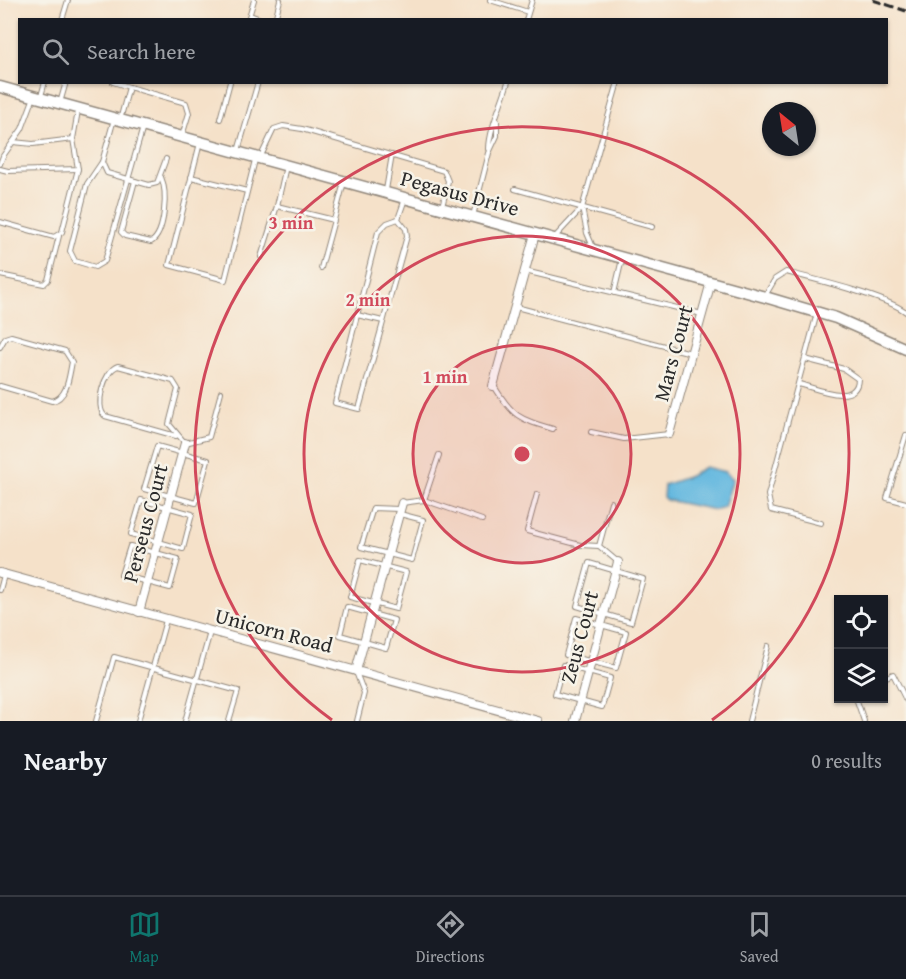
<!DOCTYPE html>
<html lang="en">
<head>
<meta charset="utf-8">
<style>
	body { margin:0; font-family:"Gentium Book Plus",serif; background:#20242c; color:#f1f3f6 }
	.controls { position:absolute; right:18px; bottom:18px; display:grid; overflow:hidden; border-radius:0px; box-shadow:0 2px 4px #0004 }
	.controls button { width:54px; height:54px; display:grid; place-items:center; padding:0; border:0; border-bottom:2px solid #363941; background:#171b24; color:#f1f3f6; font:30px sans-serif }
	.compass { position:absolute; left:762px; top:102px; width:54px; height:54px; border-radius:50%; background:#171b24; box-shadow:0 2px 4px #0004; rotate:330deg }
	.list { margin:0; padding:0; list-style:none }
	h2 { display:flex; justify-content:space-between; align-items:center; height:78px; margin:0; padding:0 24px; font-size:26px }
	h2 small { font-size:20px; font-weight:400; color:#9ea1a6 }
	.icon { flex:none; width:33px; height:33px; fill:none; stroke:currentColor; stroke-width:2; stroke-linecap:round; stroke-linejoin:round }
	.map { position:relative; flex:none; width:906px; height:721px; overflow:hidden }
	.search { position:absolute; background:#171b24; box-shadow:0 2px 4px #0004; left:18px; right:18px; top:18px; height:66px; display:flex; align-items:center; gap:15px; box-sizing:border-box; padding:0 21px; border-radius:0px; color:#9ea1a6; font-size:22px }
	.sheet { height:174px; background:#171b24 }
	nav { display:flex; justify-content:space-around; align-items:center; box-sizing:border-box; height:84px; border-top:2px solid #363941; background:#171b24; font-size:16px; color:#9ea1a6 }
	nav a { display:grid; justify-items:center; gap:3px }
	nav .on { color:#0f766e }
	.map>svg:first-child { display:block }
	.water { fill:#62b7df; stroke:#467185; stroke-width:1.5 }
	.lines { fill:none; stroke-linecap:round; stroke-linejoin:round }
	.service-casing { stroke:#90867a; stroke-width:6 }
	.minor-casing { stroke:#90867a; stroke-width:10 }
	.tertiary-casing { stroke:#90867a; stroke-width:13 }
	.service { stroke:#fff; stroke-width:4 }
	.minor { stroke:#fff; stroke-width:8 }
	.tertiary { stroke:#fff; stroke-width:10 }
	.rail { stroke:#2b2b2b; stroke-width:3; stroke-dasharray:9 4.5; stroke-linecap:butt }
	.ring { fill:none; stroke:#d1495b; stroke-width:3 }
	.labels { text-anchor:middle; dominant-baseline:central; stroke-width:5; stroke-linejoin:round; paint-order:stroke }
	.street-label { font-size:21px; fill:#2b2b2b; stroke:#f7f3e8 }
	.centre { fill:#d1495b; stroke:#f7f3e8; stroke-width:3 }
	.ring-label { font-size:18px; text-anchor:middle; font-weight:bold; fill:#d1495b; stroke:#f7f3e8; stroke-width:5; stroke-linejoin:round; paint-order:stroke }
</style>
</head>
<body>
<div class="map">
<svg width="906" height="721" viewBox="0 0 906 721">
	<rect width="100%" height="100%" fill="#f7f3e8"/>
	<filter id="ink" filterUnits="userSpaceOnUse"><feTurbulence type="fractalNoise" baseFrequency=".0167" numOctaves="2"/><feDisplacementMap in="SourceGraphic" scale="12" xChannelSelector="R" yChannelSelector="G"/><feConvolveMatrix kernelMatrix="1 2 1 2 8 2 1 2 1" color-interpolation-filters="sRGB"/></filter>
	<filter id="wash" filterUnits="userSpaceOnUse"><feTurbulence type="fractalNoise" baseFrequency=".008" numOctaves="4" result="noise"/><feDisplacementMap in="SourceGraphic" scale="24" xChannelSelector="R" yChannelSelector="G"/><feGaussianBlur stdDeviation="1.35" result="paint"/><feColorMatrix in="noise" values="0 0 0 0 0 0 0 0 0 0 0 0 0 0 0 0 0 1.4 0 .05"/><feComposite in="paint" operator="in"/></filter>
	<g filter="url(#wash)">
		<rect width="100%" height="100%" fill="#f5e1c9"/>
		<path class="water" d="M705,467l20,5 8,7 -9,28 -9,3 -49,-10 -3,-3 1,-12 26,-9z"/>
	</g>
	<g filter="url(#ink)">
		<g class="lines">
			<defs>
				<g id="service">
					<path d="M490,0l38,12"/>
					<path d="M250,15l13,5"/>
					<path d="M62,20l6,-20"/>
					<path d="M248,20l6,-20"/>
					<path d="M275,20l5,-20"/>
					<path d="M526,20l6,-20"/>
					<path d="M113,82l16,5 -9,33"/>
					<path d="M129,87l57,16 3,10 -7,23"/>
					<path d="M41,96l4,-14"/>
					<path d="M60,103l6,-21"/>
					<path d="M114,119l-12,43 5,11 42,12 8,-2 9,-24"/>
					<path d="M220,119l10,-37"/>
					<path d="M13,142l20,2 40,-5"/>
					<path d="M200,143l-31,122 56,15 30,-120"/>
					<path d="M489,149c0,-19 13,-46 19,-67"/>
					<path d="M238,151l20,-69"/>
					<path d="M261,156l13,-27 9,-3 19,3 142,42 4,10 -6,26"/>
					<path d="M102,162l-15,22 -17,67 5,10 20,6 10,-6 38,-134"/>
					<path d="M0,164l3,-8 19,-27 12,-32"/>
					<path d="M286,166l-9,40 57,14 10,-38"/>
					<path d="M0,169l8,2 70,-2 -5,-30 5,-28"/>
					<path d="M191,177l56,14"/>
					<path d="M135,181l-14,51 4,4 26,6c14,-8 17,-50 10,-65"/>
					<path d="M515,189l137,38"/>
					<path d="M386,190l6,-35"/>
					<path d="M582,208l5,25 6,14"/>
					<path d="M473,216l16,-63 8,-17v-15"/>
					<path d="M398,219l8,10 1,7 -48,173 -24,-6 43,-171 9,-9 11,-4 7,-20"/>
					<path d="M0,222l54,15 8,-5 16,-63"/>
					<path d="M554,238l28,-30 36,-126"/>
					<path d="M261,257l16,-51"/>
					<path d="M321,268l13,-48"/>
					<path d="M525,271l177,43"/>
					<path d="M0,275l44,9 4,-4 11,-44"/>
					<path d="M614,293l8,-34"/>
					<path d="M765,296l10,-17 11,-7c28,7 99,24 120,40"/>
					<path d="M516,307l175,46"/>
					<path d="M817,313l-49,182 3,15 50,13"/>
					<path d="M357,315l26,6"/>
					<path d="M0,347l5,-9 6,-2 54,15 7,11c-3,13 -4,36 -20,39l-52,-15"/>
					<path d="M799,384c16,4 58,23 59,-5l-14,-10 -39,-10"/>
					<path d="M494,386c19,31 25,33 59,43"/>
					<path d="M591,432l33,7 45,-5"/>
					<path d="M906,435l-19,63 19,5"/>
					<path d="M176,436l-71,-20c-11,-9 -1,-46 13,-50l55,15 5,8 -9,35 16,19 24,-6 12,-45"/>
					<path d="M157,446l51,14 -12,43 -52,-14z"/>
					<path d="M537,494l-10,37 53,14 19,1"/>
					<path d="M141,500l51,14 -9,35 -52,-15z"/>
					<path d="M424,500l15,-45"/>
					<path d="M611,502l-12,44 19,16"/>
					<path d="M402,503l22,-3 58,20"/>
					<path d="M399,509l-26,-1 -12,39 51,13 11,-40 -23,-6"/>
					<path d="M130,546l48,13 -8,29 -49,-13z"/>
					<path d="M360,560l46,12 -10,37 -46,-12z"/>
					<path d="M589,563l54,16 -12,43 -54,-16z"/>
					<path d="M0,590l4,-15"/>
					<path d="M347,607l47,13 -8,28 -46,-13z"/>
					<path d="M576,618l50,14 -10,36 -50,-13z"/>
					<path d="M563,665l47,13 -8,29 -47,-13z"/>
					<path d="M356,672l8,21 -7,28"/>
					<path d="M884,678l9,-4 13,26"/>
					<path d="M856,698l8,23"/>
					<path d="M96,721l18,-64 124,34 -9,30"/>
					<path d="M138,721l28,-101"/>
					<path d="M185,721l25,-89"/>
					<path d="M749,721l19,-75"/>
				</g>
				<g id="minor">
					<path d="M493,386l42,-152"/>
					<path d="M669,434l42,-152"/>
					<path d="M0,573l538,148"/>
					<path d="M139,612l46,-169"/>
					<path d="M356,671l46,-168"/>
					<path d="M575,721l43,-159"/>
				</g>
				<path id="tertiary" d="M0,87l765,210 71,21 70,31"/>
			</defs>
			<use href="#service" class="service-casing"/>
			<use href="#minor" class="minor-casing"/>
			<use href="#tertiary" class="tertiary-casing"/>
			<use href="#service" class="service"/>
			<use href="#minor" class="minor"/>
			<use href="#tertiary" class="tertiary"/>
			<path class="rail" d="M873,0l33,11"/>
		</g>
	</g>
	<circle cx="522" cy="454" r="109" fill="#d1495b" fill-opacity=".12"/>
	<g class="ring">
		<circle cx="522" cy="454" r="109"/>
		<circle cx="522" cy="454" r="218"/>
		<path d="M332 720A327 327 0 1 1 712 720"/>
	</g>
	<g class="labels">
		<g class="street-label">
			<text transform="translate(460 193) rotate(15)">Pegasus Drive</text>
			<text transform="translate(673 353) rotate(-75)">Mars Court</text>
			<text transform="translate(145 523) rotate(-75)">Perseus Court</text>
			<text transform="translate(274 630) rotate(15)">Unicorn Road</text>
			<text transform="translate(579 637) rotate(-75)">Zeus Court</text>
		</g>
	</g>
	<circle cx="522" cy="454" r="9" class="centre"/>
	<g class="ring-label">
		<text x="291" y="229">3 min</text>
		<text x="368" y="306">2 min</text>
		<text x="445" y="383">1 min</text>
	</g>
</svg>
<div class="controls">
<button><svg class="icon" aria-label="locate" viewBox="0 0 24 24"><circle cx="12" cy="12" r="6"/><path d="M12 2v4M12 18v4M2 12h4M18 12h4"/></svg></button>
<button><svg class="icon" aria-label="layers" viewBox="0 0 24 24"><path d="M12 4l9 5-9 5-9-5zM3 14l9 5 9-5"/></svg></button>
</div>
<svg class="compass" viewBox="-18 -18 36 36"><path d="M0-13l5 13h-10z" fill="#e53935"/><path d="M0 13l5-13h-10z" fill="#9ea1a6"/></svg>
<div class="search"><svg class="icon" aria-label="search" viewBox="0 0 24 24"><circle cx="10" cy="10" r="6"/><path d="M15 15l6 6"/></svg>Search here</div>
</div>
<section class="sheet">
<h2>Nearby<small>0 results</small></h2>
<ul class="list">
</ul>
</section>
<nav>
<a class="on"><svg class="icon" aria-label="map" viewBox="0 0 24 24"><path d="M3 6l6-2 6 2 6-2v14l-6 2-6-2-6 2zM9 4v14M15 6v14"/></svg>Map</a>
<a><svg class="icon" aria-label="directions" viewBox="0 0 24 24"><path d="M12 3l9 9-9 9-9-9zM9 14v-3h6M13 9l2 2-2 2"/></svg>Directions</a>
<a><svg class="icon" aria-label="saved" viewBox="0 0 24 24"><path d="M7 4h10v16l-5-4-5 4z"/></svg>Saved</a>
</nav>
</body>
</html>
